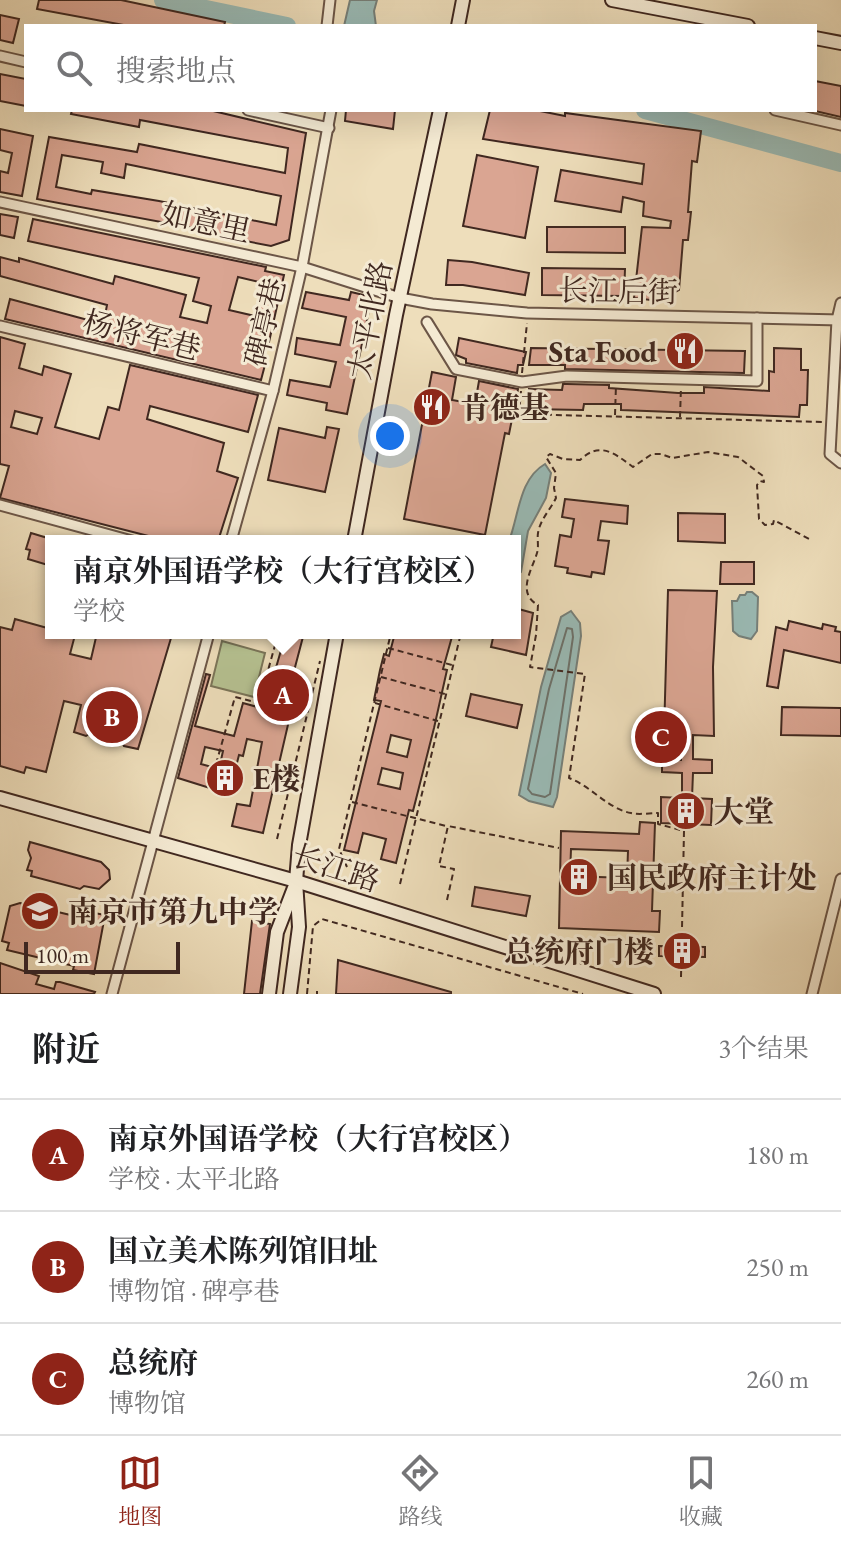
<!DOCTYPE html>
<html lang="zh">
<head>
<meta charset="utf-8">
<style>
	body { margin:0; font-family:"EB Garamond","Noto Serif SC",serif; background:#f6f6f6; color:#202124 }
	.scale { position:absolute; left:24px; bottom:20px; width:156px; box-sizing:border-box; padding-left:8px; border:4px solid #402820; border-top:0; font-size:22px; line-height:28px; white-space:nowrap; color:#402820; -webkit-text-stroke:6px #f4ead3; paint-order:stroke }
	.you { position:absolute; left:390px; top:436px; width:28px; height:28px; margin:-20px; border:6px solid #fff; border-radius:50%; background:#1a73e8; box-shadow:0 0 0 12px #1a73e833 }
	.badge { display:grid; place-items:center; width:52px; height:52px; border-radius:50%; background:#8f2418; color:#fff; font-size:26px; font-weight:700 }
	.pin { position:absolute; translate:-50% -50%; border:4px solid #fff; box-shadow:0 2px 8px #0006 }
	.popup { position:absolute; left:45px; top:535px; width:476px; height:104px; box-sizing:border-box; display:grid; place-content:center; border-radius:0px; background:#fff; filter:drop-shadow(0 2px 6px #0005); font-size:26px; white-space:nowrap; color:#757577 }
	.popup b { font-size:30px; color:#202124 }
	.popup::after { content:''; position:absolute; left:50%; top:100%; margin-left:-16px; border:16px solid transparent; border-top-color:#fff }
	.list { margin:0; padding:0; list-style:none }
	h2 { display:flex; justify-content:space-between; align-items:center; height:104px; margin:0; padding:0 32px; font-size:34px }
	h2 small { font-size:26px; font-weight:400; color:#757577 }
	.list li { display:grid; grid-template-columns:52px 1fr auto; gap:24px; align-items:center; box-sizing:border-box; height:112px; padding:0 32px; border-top:2px solid #e0e0e0 }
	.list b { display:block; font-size:30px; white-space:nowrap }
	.list p { margin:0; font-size:26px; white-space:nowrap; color:#757577 }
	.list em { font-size:26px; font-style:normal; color:#757577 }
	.icon { flex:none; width:44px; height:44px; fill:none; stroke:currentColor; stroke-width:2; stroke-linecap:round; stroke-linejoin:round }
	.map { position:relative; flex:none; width:841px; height:994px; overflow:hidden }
	.search { position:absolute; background:#fff; box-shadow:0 8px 32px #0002; left:24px; right:24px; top:24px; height:88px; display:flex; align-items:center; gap:20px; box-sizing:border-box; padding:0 28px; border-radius:0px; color:#757577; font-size:30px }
	.sheet { height:440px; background:#fff }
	nav { display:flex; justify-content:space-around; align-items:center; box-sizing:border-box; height:112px; border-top:2px solid #e0e0e0; background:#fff; font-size:22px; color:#757577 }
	nav a { display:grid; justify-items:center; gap:4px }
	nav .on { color:#8f2418 }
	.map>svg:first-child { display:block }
	.green { fill:#b6c292; stroke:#7b7559; stroke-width:2 }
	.water { fill:#9abbb6; stroke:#76807a; stroke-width:2 }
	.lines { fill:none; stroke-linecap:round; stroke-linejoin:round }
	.shore { stroke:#6d726b; stroke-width:2 }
	.river { stroke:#9abbb6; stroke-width:18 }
	.building { fill:#daa592; stroke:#402820; stroke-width:2; fill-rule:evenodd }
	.street-casing { stroke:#6c5647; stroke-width:13 }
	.secondary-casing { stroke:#402820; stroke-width:16 }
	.path { stroke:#402820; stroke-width:2; stroke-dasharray:6 4; stroke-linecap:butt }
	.street { stroke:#f4ead3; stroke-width:9 }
	.secondary { stroke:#f4ead3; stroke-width:12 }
	.labels { text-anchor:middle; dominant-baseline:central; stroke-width:6; stroke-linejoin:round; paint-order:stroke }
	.street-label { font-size:30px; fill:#402820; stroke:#f4ead3 }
	.poi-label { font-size:30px; font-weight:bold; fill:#402820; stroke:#f4ead3; text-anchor:start }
</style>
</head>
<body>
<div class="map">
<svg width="841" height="994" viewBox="0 0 841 994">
	<rect width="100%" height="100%" fill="#eedebb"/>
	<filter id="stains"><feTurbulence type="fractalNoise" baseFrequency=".0025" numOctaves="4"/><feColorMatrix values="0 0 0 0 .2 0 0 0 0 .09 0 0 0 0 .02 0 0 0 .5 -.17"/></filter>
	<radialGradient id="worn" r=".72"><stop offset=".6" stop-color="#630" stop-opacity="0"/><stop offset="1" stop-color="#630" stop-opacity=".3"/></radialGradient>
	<path class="green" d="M222,641l43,12 -11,44 -43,-11z"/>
	<g class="water">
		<path d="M350,0h27l-3,11 2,15h-32z"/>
		<path d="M545,464l6,9 -5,25 -18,33 -7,41 -6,5v-36h-6c10,-26 10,-62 36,-77z"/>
		<path d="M747,592h5l6,5 -1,34 -6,8 -12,-3 -6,-5 -1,-30h5l3,-6h5z"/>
		<path d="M571,611l9,12 1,13 -24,161 -4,10 -24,-6 -10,-6 22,-108 20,-70z"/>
	</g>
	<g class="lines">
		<path class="shore" d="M567,628l5,1 1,8 -23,157 -5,3 -13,-3 -4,-5 21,-100z"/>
		<g class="river">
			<path d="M163,0l124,26"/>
			<path d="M645,110l196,53"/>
		</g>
	</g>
	<g class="building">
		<path d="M39,0h82l104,22 -1,4h-95l-92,-17z"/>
		<path d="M0,15l19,4 -6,24 -13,-3z"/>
		<path d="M0,74l26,5v27l-26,-5z"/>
		<path d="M815,81l26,5v31l-26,-6z"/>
		<path d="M72,110h137l97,23 -17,107 -18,6 -61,-12v-3l-173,-32 12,-62 88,15 2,-8 146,29 3,-25 -148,-28 -1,7 -68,-13zM62,155l41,7 -2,11 23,5 2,-14 155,32 -5,29 -117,-24 -67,-11 -1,4 -35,-7z"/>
		<path d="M346,110h49l-2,19 -48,-8z"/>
		<path d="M490,110h45l30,6v-3l136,18 -4,31 -5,-1 -4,51h3l-3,28h-5l-4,50 -20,11 -25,-3 8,-71 28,1 1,-7 -28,-5 1,-14 -21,-5 -2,15 -66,-11 6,-31 81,14 2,-20 -161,-25z"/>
		<path d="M0,129l33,7 -11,60 -22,-4v-21l8,2 4,-20 -12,-3z"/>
		<path d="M477,155l61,12 -13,71 -62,-12z"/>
		<path d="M0,214l18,3 -4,21 -14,-3z"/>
		<path d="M33,219l233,48 -1,4 19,4 -15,67 -16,-4 -5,19 18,4 -5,19 -256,-61 5,-20 89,24 1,-4 4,2 3,-16 -107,-29v-19l19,5v-4l94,26 2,-8 71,19 -6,22 27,6 4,-17 -18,-5 6,-23 -171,-37zM238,277l25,6 -8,33 -26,-6z"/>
		<path d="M547,227h78v26l-78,-1z"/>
		<path d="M448,260l24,2 57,11 -4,22 -62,-10h-17z"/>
		<path d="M542,268l83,1 -1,27 -82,-1z"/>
		<path d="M306,292l43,8 2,-8 21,5 -25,117 -21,-4 1,-7 -40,-8 3,-15 40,7 6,-25 -41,-8 2,-16 43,7 6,-28 -44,-9z"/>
		<path d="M0,337l25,7 -6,24 23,7 2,-9 27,8 -16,53 44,12 9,-32 11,3 11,-45 128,30 -10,37 -98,-26 -3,13 77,24 -7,28 21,7 -20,63h-50l-168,-43 9,-32 -9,-2zM15,411l27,7 -5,16 -26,-7z"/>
		<path d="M459,338l67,14 -3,13h-5l-1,8 -51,-10v-4l-10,-4z"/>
		<path d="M531,348l214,3 -1,22 -179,-4v-4h-36z"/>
		<path d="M774,348l27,1v21h7l-1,35h-7l-1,12 -178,-7v-6h-37l-1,6 -54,-1v-20l33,1 1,-6h4l42,1v3l69,5h26v-6l65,4v-20l5,1z"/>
		<path d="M432,372l24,5 -4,23 23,4 4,-23 39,8 -9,45 -4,-1 -20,102 -81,-16z"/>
		<path d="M327,427l12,2 -14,63 -57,-12 11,-52 46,10z"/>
		<path d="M565,499l63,7 -1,18 -26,-3 -3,19 11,1 -5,33 -12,-2 -1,5 -24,-4 1,-5 -13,-2 5,-31 11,2 3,-18 -12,-2z"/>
		<path d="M678,513l47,1v29l-47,-2z"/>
		<path d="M31,533l20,6v27l-23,-7 2,-9 -4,-1z"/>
		<path d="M721,562h33v22h-34z"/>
		<path d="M668,590l49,1 -4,76 1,69 -21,-1v24l19,1v13h-19l-1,25 20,1 -1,26 -50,-2v-26l21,1v-25l-20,-1v-13l19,1v-25l-17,-1z"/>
		<path d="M515,608l18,5 -7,42 -35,-8 3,-14h21z"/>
		<path d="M15,619l36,10v4l24,2 -5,19 21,5 6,-26h55l19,5 -33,111 -14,-3 -6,-11 -21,-6 -11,7 -12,-4 7,-27 -17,-4 -18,71 -20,-5 -2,6 -24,-7v-139l12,3z"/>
		<path d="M789,621l33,8 1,-5 13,3 -1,4 6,1v31l-57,-13 -6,38 -11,-2 9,-59 11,3z"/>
		<path d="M286,633h18l-15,57 -18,-5z"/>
		<path d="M395,633h58l-10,36 4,1 -13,58 -21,83 -4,-1 -13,53 -15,-4 5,-20 -23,-6 -5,20 -14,-3 37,-149 -7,-1 6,-30 4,-16 5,2zM391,735l20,5 -4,17 -20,-5zM382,768l21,5 -3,16 -22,-5z"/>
		<path d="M206,674l4,1 -15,51 39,10 9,-33 47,13 -27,117 -31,-7 5,-22 13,2 12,-64 -15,-3 -4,17 -4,-1 -10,39 -51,-16zM205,747l18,4 -4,18 -18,-5z"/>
		<path d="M471,694l51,11 -5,23 -51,-12z"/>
		<path d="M782,707l59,1v28l-60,-1z"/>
		<path d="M640,822l15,1 -3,88h8l-1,21 -100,-4 2,-97 78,3zM571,849l57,2 -1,27 -57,-2z"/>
		<path d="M30,842l71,20 8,8 1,9 -11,10 -15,-3 -4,3 -49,-13 1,-5 -5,-1 4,-12 -3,-8z"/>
		<path d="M475,887l55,9 -4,20 -54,-10z"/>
		<path d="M20,903l63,15 1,-7 21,4 -11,59 -21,-4 1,-4 -67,-16 2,-7 -7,-2 8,-35z"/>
		<path d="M252,921l18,3 -10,70h-16z"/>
		<path d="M659,946l46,1v10l-46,-1z"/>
		<path d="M338,960l113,32v2h-115z"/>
		<path d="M0,963l39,13 -3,8 18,5 2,-7h4l35,10 -1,2h-94z"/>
	</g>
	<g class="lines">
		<defs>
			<g id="street">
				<path d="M327,26l3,-26"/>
				<path d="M0,56l26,6"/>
				<path d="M248,110l81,18"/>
				<path d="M775,110l66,15"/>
				<path d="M0,202l302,65 98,31 32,6 95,9 314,7"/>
				<path d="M841,303l-4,17 -7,134 11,9"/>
				<path d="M427,322l29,47 66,13 45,-6 190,5v-63"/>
				<path d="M0,326l273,65"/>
				<path d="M0,505l132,36"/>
				<path d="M231,541l42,-150 29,-124 29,-157"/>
				<path d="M112,994l97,-361"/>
				<path d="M812,994l29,-115"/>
			</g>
			<g id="secondary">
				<path d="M612,0l136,26"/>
				<path d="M458,26l5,-26"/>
				<path d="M815,38l26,5"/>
				<path d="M354,541l42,-226 44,-205"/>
				<path d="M0,798l296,83 358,113"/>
				<path d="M269,994l8,-62 17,-44"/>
				<path d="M290,994l9,-67 -3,-46 3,-36 38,-212"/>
			</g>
		</defs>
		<use href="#street" class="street-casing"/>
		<use href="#secondary" class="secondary-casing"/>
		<g class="path">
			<path d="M522,373l5,-50"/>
			<path d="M521,391l-2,23 303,8"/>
			<path d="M615,415l1,-30"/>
			<path d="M680,417l1,-30"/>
			<path d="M443,538l13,3"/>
			<path d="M388,648l64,17"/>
			<path d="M381,677l64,17"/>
			<path d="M264,697l44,11"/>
			<path d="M375,703l63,18"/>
			<path d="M216,764l19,-67 24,6 18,-65 -17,-5"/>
			<path d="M352,802l94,24"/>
			<path d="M277,839l43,-178"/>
			<path d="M347,867l-8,-18 52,-216"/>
			<path d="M400,884l61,-251"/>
			<path d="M447,900l7,-31 -15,-3 9,-40 111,22"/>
			<path d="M681,977l3,-146 -26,-7v-11c-8,0 -19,2 -27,0 -23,-4 -40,-27 -62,-35l16,-104 -55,-7 6,-32 2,-30c-22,-12 -6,-35 -1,-52 2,-7 0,-14 1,-20 2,-13 12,-23 18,-35l-2,-10 2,-15 -10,-16 4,-3 13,5 17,1c20,-19 34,-7 53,7l19,-13h9l11,4 36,-6 30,5 25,19 1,6 -4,-1 -3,4 2,34 6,6 8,-1 1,-4 35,19"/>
			<path d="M307,994l6,-68 9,-7 261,75"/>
			<path d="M317,994v-3"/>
		</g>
		<use href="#street" class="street"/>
		<use href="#secondary" class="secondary"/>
	</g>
	<defs>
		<symbol id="restaurant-disc" viewBox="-11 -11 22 22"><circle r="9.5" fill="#8f2418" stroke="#f4ead3"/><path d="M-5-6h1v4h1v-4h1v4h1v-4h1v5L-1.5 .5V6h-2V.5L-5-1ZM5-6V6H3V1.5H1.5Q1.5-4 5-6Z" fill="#fff"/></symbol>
		<symbol id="building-disc" viewBox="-11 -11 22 22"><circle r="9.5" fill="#8f2418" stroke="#f4ead3"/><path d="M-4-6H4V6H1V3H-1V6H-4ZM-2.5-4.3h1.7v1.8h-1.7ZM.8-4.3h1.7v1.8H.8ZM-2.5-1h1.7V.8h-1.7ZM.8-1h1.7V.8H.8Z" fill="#fff"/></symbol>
		<symbol id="school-disc" viewBox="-11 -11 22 22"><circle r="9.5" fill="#8f2418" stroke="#f4ead3"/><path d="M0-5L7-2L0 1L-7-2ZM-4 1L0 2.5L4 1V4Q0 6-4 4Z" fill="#fff"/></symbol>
	</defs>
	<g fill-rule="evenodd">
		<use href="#restaurant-disc" x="663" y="329" width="44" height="44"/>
		<use href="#restaurant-disc" x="410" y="385" width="44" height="44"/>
		<use href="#building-disc" x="203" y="756" width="44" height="44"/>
		<use href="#building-disc" x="664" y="789" width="44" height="44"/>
		<use href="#building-disc" x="557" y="855" width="44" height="44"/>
		<use href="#school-disc" x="18" y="889" width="44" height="44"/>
		<use href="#building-disc" x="660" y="929" width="44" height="44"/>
	</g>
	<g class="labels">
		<g class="street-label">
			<text transform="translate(206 222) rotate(12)">如意里</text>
			<text transform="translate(618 291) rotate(1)">长江后街</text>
			<text transform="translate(370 320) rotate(-79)">太平北路</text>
			<text transform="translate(265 322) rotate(-77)">碑亭巷</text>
			<text transform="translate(142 335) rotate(14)">杨将军巷</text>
			<text transform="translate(336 868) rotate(18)">长江路</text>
		</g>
		<g class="poi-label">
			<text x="657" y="351" text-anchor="end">Sta Food</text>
			<text x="460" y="407">肯德基</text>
			<text x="253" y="778">E楼</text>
			<text x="714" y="811">大堂</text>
			<text x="607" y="877">国民政府主计处</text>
			<text x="68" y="911">南京市第九中学</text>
			<text x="654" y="951" text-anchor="end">总统府门楼</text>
		</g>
	</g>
	<rect width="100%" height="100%" filter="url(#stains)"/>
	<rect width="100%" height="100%" fill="url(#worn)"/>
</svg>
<div class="scale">100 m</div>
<div class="you"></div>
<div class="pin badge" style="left:283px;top:695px">A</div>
<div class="popup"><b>南京外国语学校（大行宫校区）</b>学校</div>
<div class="pin badge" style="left:112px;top:717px">B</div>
<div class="pin badge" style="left:661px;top:737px">C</div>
<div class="search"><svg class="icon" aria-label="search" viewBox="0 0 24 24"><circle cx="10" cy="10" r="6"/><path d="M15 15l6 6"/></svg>搜索地点</div>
</div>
<section class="sheet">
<h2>附近<small>3个结果</small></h2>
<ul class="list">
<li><span class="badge">A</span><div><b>南京外国语学校（大行宫校区）</b><p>学校 · 太平北路</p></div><em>180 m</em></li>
<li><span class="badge">B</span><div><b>国立美术陈列馆旧址</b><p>博物馆 · 碑亭巷</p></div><em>250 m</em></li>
<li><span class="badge">C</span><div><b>总统府</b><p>博物馆</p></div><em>260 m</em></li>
</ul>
</section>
<nav>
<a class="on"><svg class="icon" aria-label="map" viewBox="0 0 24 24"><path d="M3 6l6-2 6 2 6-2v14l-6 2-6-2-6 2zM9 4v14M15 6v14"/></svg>地图</a>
<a><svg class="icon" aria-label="directions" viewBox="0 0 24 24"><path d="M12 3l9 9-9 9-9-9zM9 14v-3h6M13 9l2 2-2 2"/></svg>路线</a>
<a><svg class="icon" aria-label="saved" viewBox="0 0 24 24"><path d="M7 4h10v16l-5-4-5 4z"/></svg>收藏</a>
</nav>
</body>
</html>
